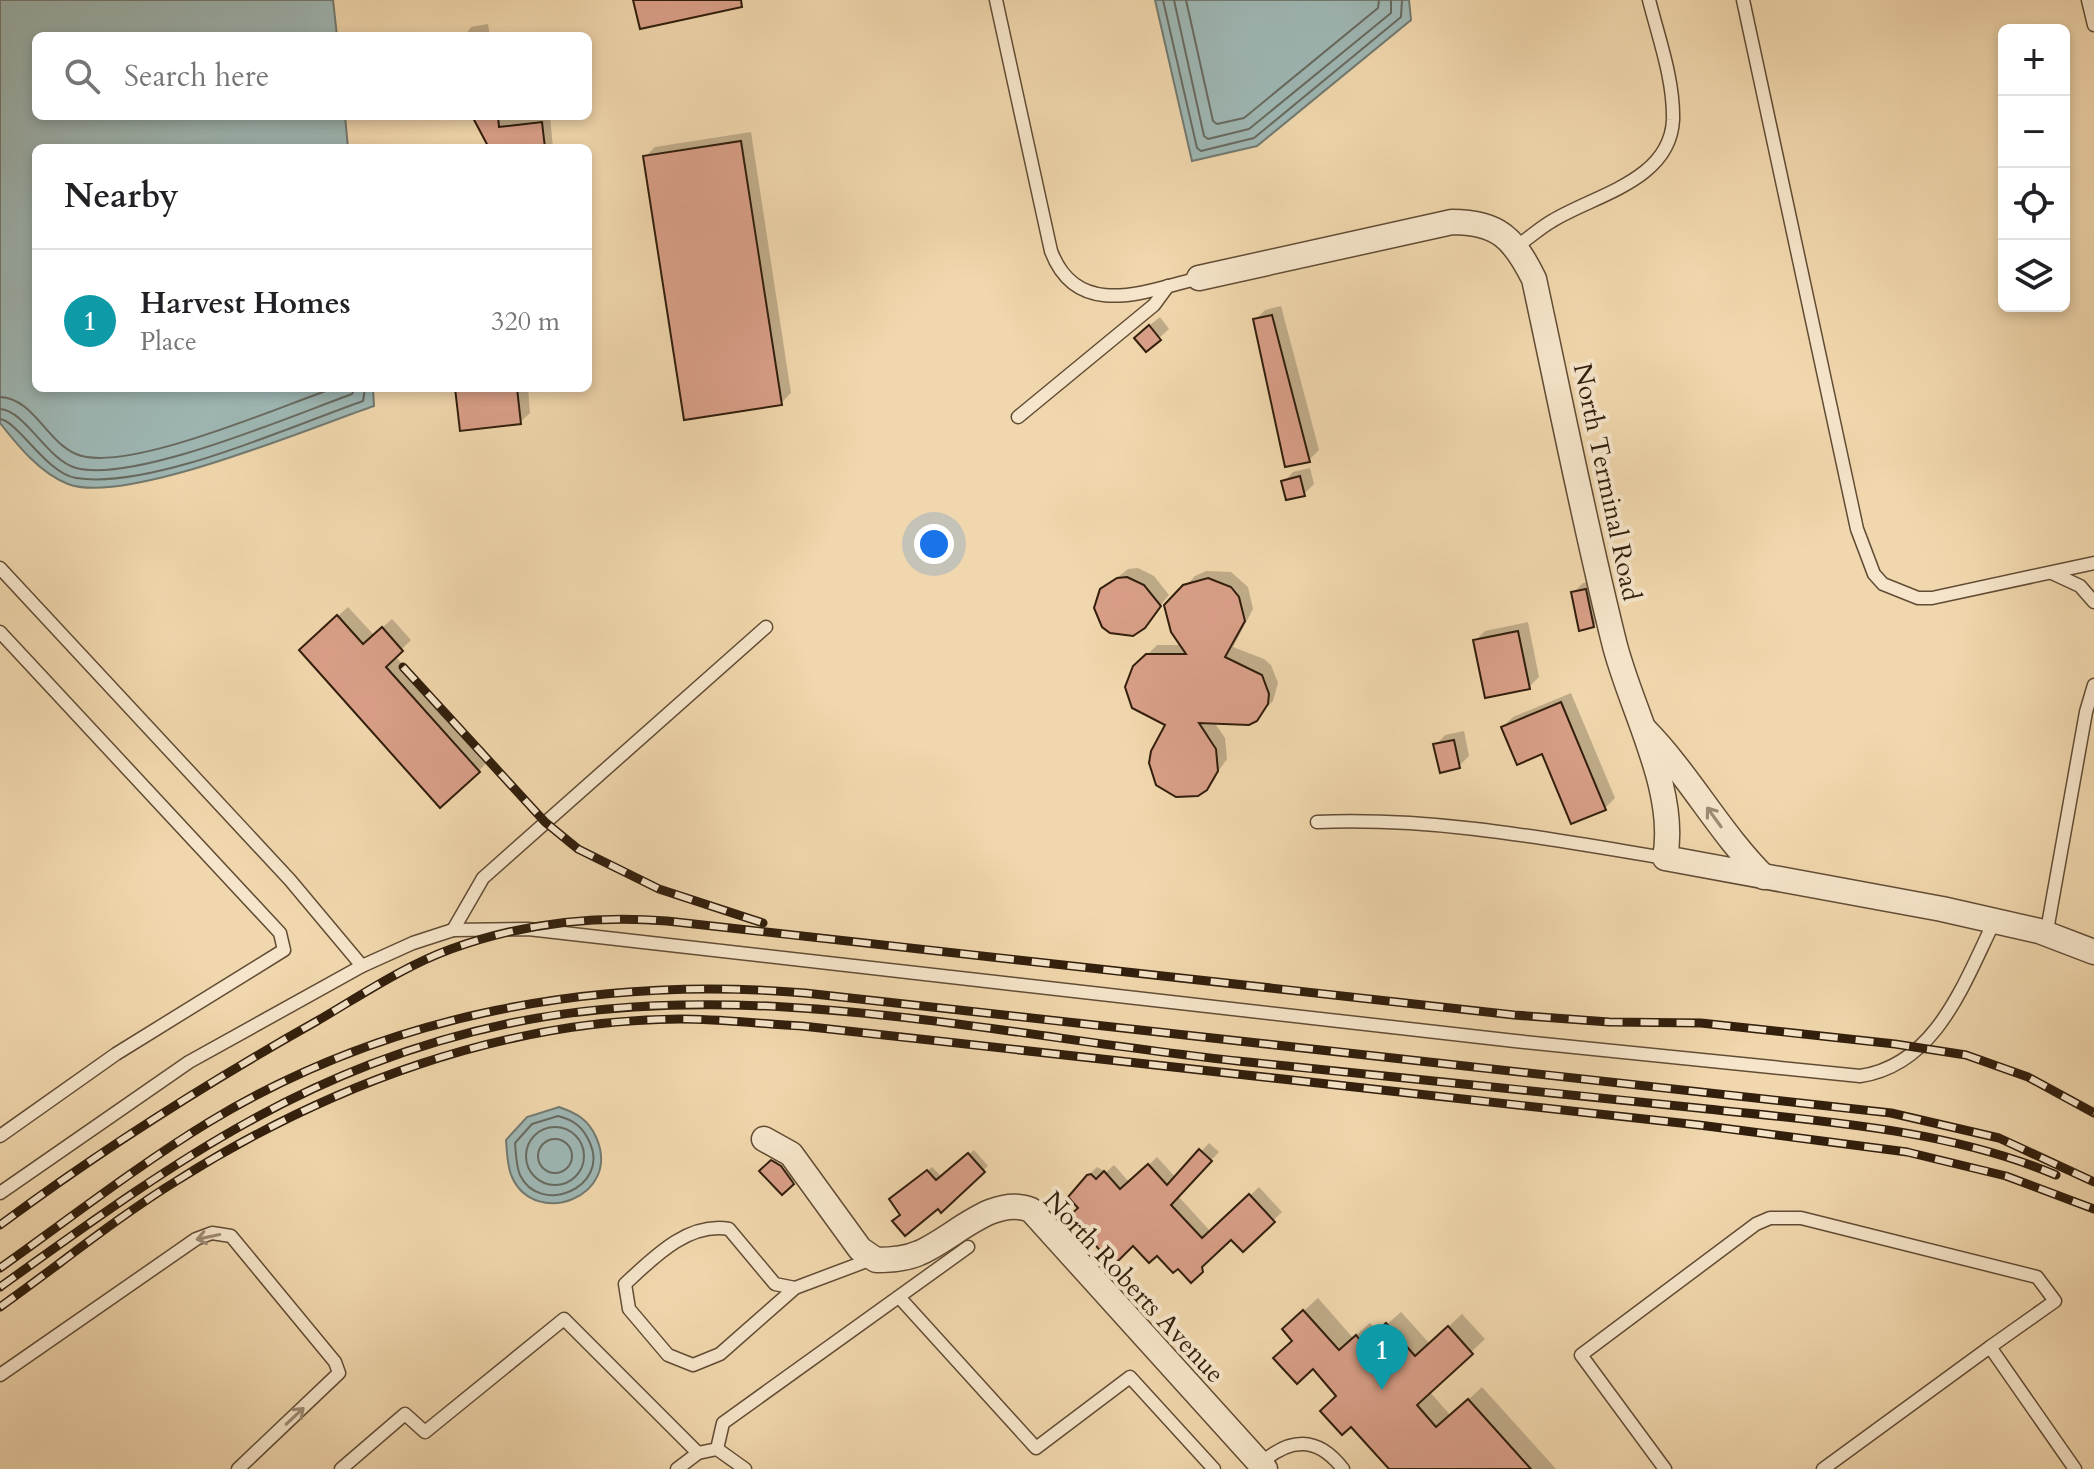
<!DOCTYPE html>
<html lang="en">
<head>
<meta charset="utf-8">
<style>
	body { margin:0; font-family:Cardo,serif; background:#f6f6f6; color:#202124 }
	.controls { position:absolute; right:24px; top:24px; display:grid; overflow:hidden; border-radius:12px; box-shadow:0 4px 12px #0003 }
	.controls button { width:72px; height:72px; display:grid; place-items:center; padding:0; border:0; border-bottom:2px solid #e0e0e0; background:#fff; color:#202124; font:40px sans-serif }
	.you { position:absolute; left:934px; top:544px; width:28px; height:28px; margin:-20px; border:6px solid #fff; border-radius:50%; background:#1a73e8; box-shadow:0 0 0 12px #1a73e833 }
	.badge { display:grid; place-items:center; width:52px; height:52px; border-radius:50%; background:#8f2418; color:#fff; font-size:26px; font-weight:700 }
	.pin { position:absolute; translate:-50% -66px; filter:drop-shadow(0 2px 4px #0008) }
	.pin::after { content:''; position:absolute; top:42px; width:28px; height:24px; background:inherit; clip-path:polygon(0 0,100% 0,50% 100%) }
	.list { margin:0; padding:0; list-style:none }
	h2 { display:flex; justify-content:space-between; align-items:center; height:104px; margin:0; padding:0 32px; font-size:34px }
	h2 small { font-size:26px; font-weight:400; color:#757577 }
	.list li { display:grid; grid-template-columns:52px 1fr auto; gap:24px; align-items:center; box-sizing:border-box; height:144px; padding:0 32px; border-top:2px solid #e0e0e0 }
	.list b { display:block; font-size:30px; white-space:nowrap }
	.list p { margin:0; font-size:26px; white-space:nowrap; color:#757577 }
	.list em { font-size:26px; font-style:normal; color:#757577 }
	.icon { flex:none; width:44px; height:44px; fill:none; stroke:currentColor; stroke-width:2; stroke-linecap:round; stroke-linejoin:round }
	.map { position:relative; flex:none; width:2094px; height:1469px; overflow:hidden }
	.search { position:absolute; background:#fff; box-shadow:0 4px 12px #0003; left:32px; top:32px; width:560px; height:88px; display:flex; align-items:center; gap:20px; box-sizing:border-box; padding:0 28px; border-radius:12px; color:#757577; font-size:30px }
	.panel { position:absolute; background:#fff; box-shadow:0 4px 12px #0003; left:32px; top:144px; width:560px; height:248px; border-radius:12px }
	.map>svg:first-child { display:block }
	.water { fill:#9eb7b4; stroke:#727a71; stroke-width:2 }
	.shadow { fill:#0003 }
	.lines { fill:none; stroke-linecap:round; stroke-linejoin:round }
	.shore { stroke:#686a60; stroke-width:2 }
	.building { fill:#d99f88; stroke:#311e0c; stroke-width:2 }
	.lane-casing { stroke:#614c34; stroke-width:15 }
	.street-casing { stroke:#614c34; stroke-width:27 }
	.lane { stroke:#f6e5ca; stroke-width:12 }
	.street { stroke:#f6e5ca; stroke-width:24 }
	.rail-casing { stroke:#311e0c; stroke-width:9 }
	.rail { stroke:#f6e5ca; stroke-width:6; stroke-dasharray:18; stroke-linecap:butt }
	.oneway { stroke:#9d8b74 }
	.labels { text-anchor:middle; dominant-baseline:central; stroke-width:8; stroke-linejoin:round; paint-order:stroke }
	.street-label { font-size:26px; fill:#311e0c; stroke:#f6e5ca }
</style>
</head>
<body>
<div class="map">
<svg width="2094" height="1469" viewBox="0 0 2094 1469">
	<rect width="100%" height="100%" fill="#f1d7ad"/>
	<filter id="stains"><feTurbulence type="fractalNoise" baseFrequency=".0025" numOctaves="4"/><feColorMatrix values="0 0 0 0 .2 0 0 0 0 .09 0 0 0 0 .02 0 0 0 .5 -.17"/></filter>
	<radialGradient id="worn" r=".72"><stop offset=".6" stop-color="#630" stop-opacity="0"/><stop offset="1" stop-color="#630" stop-opacity=".3"/></radialGradient>
	<g class="water">
		<path d="M0,0h333l4,36h-301v80h309l3,32h-312v240h337l1,18c-62,21 -249,100 -306,78 -28,-11 -50,-38 -68,-61z"/>
		<path d="M1155,0h254l2,20 -154,126 -65,15z"/>
		<path d="M559,1107c17,6 29,12 37,30 27,60 -61,92 -84,40 -5,-10 -5,-26 -6,-37l21,-23z"/>
	</g>
	<g class="shadow">
		<path d="M488,24l2,12h-25l6,-9z"/>
		<path d="M474,116h32l1,4 43,-4 3,32h-62z"/>
		<path d="M751,132l40,261 -10,10 -136,-246 10,-10z"/>
		<path d="M1281,306l38,144 -10,10 -54,-140 10,-10z"/>
		<path d="M1160,317l9,12 -10,9 -13,-10z"/>
		<path d="M457,388h71l2,25 -10,9z"/>
		<path d="M1310,468l4,16 -10,10 -20,-12 9,-10z"/>
		<path d="M1138,568l16,8 15,19 -23,28 -44,-33 26,-21z"/>
		<path d="M1206,571l25,1 17,15 5,22 -20,38 31,12 7,6 7,18 -5,18 -10,10 -49,11 11,16 2,21 -21,29 -19,8 -21,-4 -8,-8 10,-59 -27,-64 16,-16h25l-16,-39 29,-30z"/>
		<path d="M1595,580l8,36 -10,10 -20,-33 10,-10z"/>
		<path d="M348,607l26,28 18,-16 19,21 -16,16 93,105 -9,10 -168,-131z"/>
		<path d="M1528,622l11,55 -10,10 -54,-46 10,-10z"/>
		<path d="M1571,693l44,105 -10,10 -62,-57 -40,-24 10,-10z"/>
		<path d="M1464,731l5,25 -10,10 -23,-21 9,-10z"/>
		<path d="M1209,1143l10,9 -41,44 33,36 48,-45 23,25 -39,37 -12,-12 -40,43 -13,-14 -45,-22 -53,-36 -4,-20 21,-21 9,5 8,-7 16,18 27,-26 19,21z"/>
		<path d="M974,1150l14,16 -47,44 -3,-4 -36,9 -6,-20 36,-28 10,10z"/>
		<path d="M775,1159l20,21 -13,12 -20,-21z"/>
		<path d="M1318,1298l35,40 17,-15 8,9 23,-20 29,32 32,-30 23,25 -56,52 22,25 31,-29 74,82h-167l-51,-74 -44,-55 4,-24z"/>
	</g>
	<g class="lines">
		<g class="shore">
			<path d="M1163,0l34,148 4,3 53,-13 147,-121 1,-17"/>
			<path d="M1174,0l30,136 4,3 41,-10 142,-116v-13"/>
			<path d="M1186,0l27,121 4,3 27,-6 134,-110 1,-8"/>
			<path d="M0,397c33,1 47,45 76,57 48,21 205,-48 258,-66"/>
			<path d="M0,409c26,2 46,50 76,59 59,15 215,-52 276,-74l3,-6"/>
			<path d="M0,419c18,2 46,54 76,59 74,12 213,-51 287,-77l2,-13"/>
			<path d="M558,1116c16,4 25,11 32,27 20,44 -50,74 -70,32 -4,-9 -4,-22 -5,-32l17,-19z"/>
			<circle cx="555" cy="1156" r="29"/>
			<circle cx="555" cy="1156" r="17"/>
		</g>
	</g>
	<g class="building">
		<path d="M633,0h108l1,7 -102,22z"/>
		<path d="M472,116h26l1,11 43,-5 3,26h-56z"/>
		<path d="M741,141l41,264 -98,15 -41,-264z"/>
		<path d="M1272,315l38,147 -25,5 -32,-148z"/>
		<path d="M1149,325l12,15 -15,12 -12,-14z"/>
		<path d="M455,388h62l4,36 -61,7z"/>
		<path d="M1300,476l5,20 -19,4 -5,-19z"/>
		<path d="M1127,577l17,8 17,21 -16,22 -12,8 -23,-3 -8,-6 -8,-19 6,-19 17,-11z"/>
		<path d="M1208,578l23,9 8,10 6,24 -20,36 37,18 7,19 -1,10 -11,17 -8,4 -50,-2 17,26 2,22 -11,19 -9,6 -22,1 -20,-12 -7,-22 2,-12 14,-26 -33,-17 -7,-21 8,-21 13,-12h40l-15,-22 -7,-27 19,-20z"/>
		<path d="M1586,589l8,38 -15,4 -8,-39z"/>
		<path d="M337,615l26,29 19,-17 21,24 -17,16 94,105 -40,36 -141,-158z"/>
		<path d="M1518,631l12,58 -45,9 -12,-58z"/>
		<path d="M1561,702l45,108 -35,14 -29,-70 -25,11 -16,-38z"/>
		<path d="M1454,740l6,28 -20,5 -7,-29z"/>
		<path d="M1199,1149l13,12 -41,44 31,33 47,-44 26,28 -32,30 -12,-12 -29,27 1,5 -12,11 -13,-14 -5,4 -16,-17 -8,7 -16,-17 -20,20 -43,-51 8,-7 -10,-11 19,-22 4,-1 5,5 8,-8 16,18 28,-25 19,21z"/>
		<path d="M968,1153l17,19 -44,41 -3,-4 -33,27 -13,-15 8,-6 -11,-16 38,-29 9,10z"/>
		<path d="M771,1160l10,6 13,18 -12,11 -23,-24z"/>
		<path d="M1303,1310l36,40 17,-15 7,9 23,-21 29,33 33,-30 25,28 -56,51 19,22 32,-28 63,70h-142l-38,-42 -9,8 -22,-24 16,-15 -23,-27 -16,15 -24,-26 19,-17 -10,-12z"/>
	</g>
	<g class="lines">
		<defs>
			<g id="lane">
				<path d="M996,0l55,251c26,69 93,41 148,27"/>
				<path d="M1743,0l114,529 17,45 9,10 35,14h14l162,-35"/>
				<path d="M2088,0l6,25"/>
				<path d="M1517,246c12,-8 23,-18 35,-25 42,-26 118,-40 121,-101 1,-40 -14,-81 -24,-120"/>
				<path d="M1018,417l136,-112 14,-19"/>
				<path d="M0,568l290,312 72,86"/>
				<path d="M2052,573l28,13 14,16"/>
				<path d="M0,632l280,301 4,17 -168,104 -116,82"/>
				<path d="M1317,822c119,-5 232,17 348,36"/>
				<path d="M453,930l30,-52 283,-251"/>
				<path d="M2046,936l40,-224 8,-27"/>
				<path d="M0,1193l189,-131 173,-96 51,-23 40,-13 75,-1 987,112 345,35c76,-11 104,-93 134,-154"/>
				<path d="M795,1288l-75,66 -27,11 -25,-10 -39,-46 -4,-25c29,-27 63,-62 104,-55l46,55 20,4 77,-29"/>
				<path d="M899,1297l137,151 94,-71 84,92"/>
				<path d="M0,1375l196,-136 16,-6 19,3 104,126 4,11 -101,96"/>
				<path d="M717,1449l28,20"/>
				<path d="M1260,1464c29,-26 57,-29 83,5"/>
				<path d="M341,1469l64,-55 20,18 139,-113 134,134"/>
				<path d="M677,1469l21,-16 19,-4 6,-26 245,-176"/>
				<path d="M1665,1469l-84,-114 175,-131 14,-6h31l236,59 18,24 -65,46 85,122"/>
				<path d="M1823,1469l167,-122"/>
			</g>
			<g id="street">
				<path d="M1199,278l253,-56c47,0 62,17 82,57 26,120 50,243 80,363 16,66 64,147 51,216l277,51 97,22 55,21"/>
				<path d="M1645,730c44,45 74,102 119,147"/>
				<path d="M764,1139l27,15 69,95 16,11c14,0 30,-1 43,-7 34,-14 74,-59 112,-43l234,259"/>
			</g>
		</defs>
		<use href="#lane" class="lane-casing"/>
		<use href="#street" class="street-casing"/>
		<use href="#lane" class="lane"/>
		<use href="#street" class="street"/>
		<defs>
			<g id="rail">
				<path d="M403,667l142,155 33,27 81,40 104,34"/>
				<path d="M0,1225c101,-75 207,-142 317,-204 43,-25 87,-55 134,-72 69,-25 143,-34 216,-28l847,94 95,7 92,1 194,21 71,11 62,22 66,36"/>
				<path d="M0,1268c69,-49 137,-102 209,-146 179,-109 389,-146 596,-129l1086,120 108,25 95,44"/>
				<path d="M0,1287c169,-121 302,-220 511,-264 239,-50 498,15 737,39 150,16 300,30 450,46 119,13 246,20 358,67"/>
				<path d="M0,1307c59,-42 116,-89 178,-127 149,-94 324,-160 502,-161 41,0 82,5 122,7l897,99 208,27 99,24 88,33"/>
			</g>
		</defs>
		<use href="#rail" class="rail-casing"/>
		<use href="#rail" class="rail"/>
	</g>
	<defs><path id="oneway-shaft" d="M-6 0H5M1.5-3L5.5 0L1.5 3" fill="none" stroke-width="1.6" stroke-linecap="round" stroke-linejoin="round" transform="scale(2)"/></defs>
	<g class="oneway">
		<use href="#oneway-shaft" transform="translate(1714 817) rotate(-126)"/>
		<use href="#oneway-shaft" transform="translate(208 1237) rotate(168)"/>
		<use href="#oneway-shaft" transform="translate(295 1416) rotate(-43)"/>
	</g>
	<g class="labels">
		<g class="street-label">
			<text transform="translate(1607 482) rotate(78)">North Terminal Road</text>
			<text transform="translate(1134 1287) rotate(47)">North Roberts Avenue</text>
		</g>
	</g>
	<rect width="100%" height="100%" filter="url(#stains)"/>
	<rect width="100%" height="100%" fill="url(#worn)"/>
</svg>
<div class="controls">
<button>+</button>
<button>−</button>
<button><svg class="icon" aria-label="locate" viewBox="0 0 24 24"><circle cx="12" cy="12" r="6"/><path d="M12 2v4M12 18v4M2 12h4M18 12h4"/></svg></button>
<button><svg class="icon" aria-label="layers" viewBox="0 0 24 24"><path d="M12 4l9 5-9 5-9-5zM3 14l9 5 9-5"/></svg></button>
</div>
<div class="you"></div>
<div class="pin badge" style="left:1382px;top:1390px;background:#0f9aa8">1</div>
<div class="search"><svg class="icon" aria-label="search" viewBox="0 0 24 24"><circle cx="10" cy="10" r="6"/><path d="M15 15l6 6"/></svg>Search here</div>
<section class="panel">
<h2>Nearby<small></small></h2>
<ul class="list">
<li><span class="badge" style="background:#0f9aa8">1</span><div><b>Harvest Homes</b><p>Place</p></div><em>320 m</em></li>
</ul>
</section>
</div>
</body>
</html>
